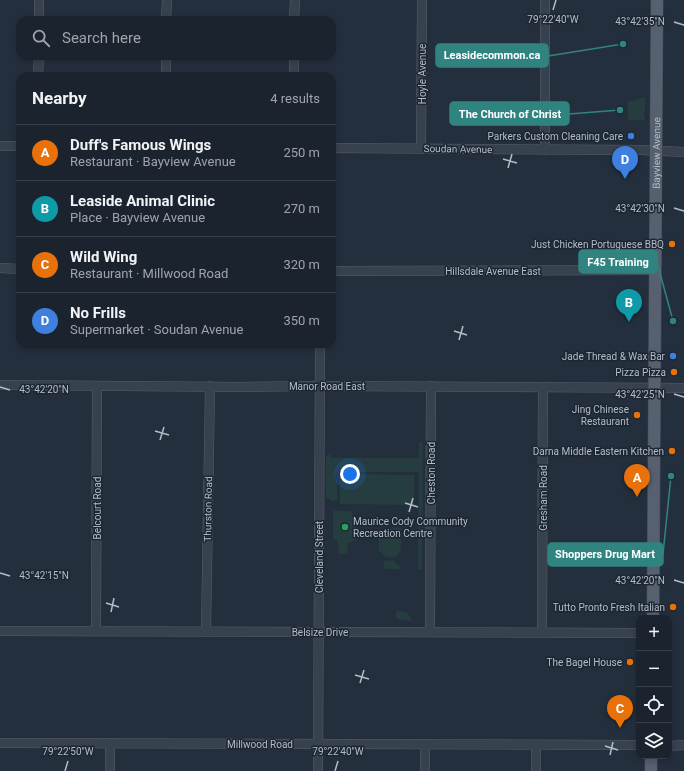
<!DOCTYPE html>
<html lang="en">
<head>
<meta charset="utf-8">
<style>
	body { margin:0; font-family:Roboto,sans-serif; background:#282f3a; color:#f1f3f6 }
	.controls { position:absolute; right:12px; bottom:12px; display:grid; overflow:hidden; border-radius:8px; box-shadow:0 2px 6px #0003 }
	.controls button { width:36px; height:36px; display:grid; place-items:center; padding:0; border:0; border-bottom:1px solid #39404a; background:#1b232e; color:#f1f3f6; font:20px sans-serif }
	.you { position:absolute; left:350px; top:474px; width:14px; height:14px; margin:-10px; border:3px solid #fff; border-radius:50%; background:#1a73e8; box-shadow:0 0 0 6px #1a73e833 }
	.badge { display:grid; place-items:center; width:26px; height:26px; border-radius:50%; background:#89b6f9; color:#fff; font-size:13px; font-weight:700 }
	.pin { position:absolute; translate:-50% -33px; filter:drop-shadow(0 1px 2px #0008) }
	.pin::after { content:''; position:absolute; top:21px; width:14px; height:12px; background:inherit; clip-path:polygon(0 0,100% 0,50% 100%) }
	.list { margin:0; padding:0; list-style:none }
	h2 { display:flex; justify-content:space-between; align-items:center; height:52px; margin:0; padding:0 16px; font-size:17px }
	h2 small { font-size:13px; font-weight:400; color:#a0a4aa }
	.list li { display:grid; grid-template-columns:26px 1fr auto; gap:12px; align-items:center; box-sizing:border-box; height:56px; padding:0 16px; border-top:1px solid #39404a }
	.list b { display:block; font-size:15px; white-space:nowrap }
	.list p { margin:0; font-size:13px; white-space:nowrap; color:#a0a4aa }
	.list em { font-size:13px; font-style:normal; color:#a0a4aa }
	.icon { flex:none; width:22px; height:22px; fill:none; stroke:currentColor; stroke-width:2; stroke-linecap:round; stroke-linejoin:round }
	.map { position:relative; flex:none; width:684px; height:771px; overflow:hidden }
	.search { position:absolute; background:#1b232e; box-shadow:0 2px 6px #0003; left:16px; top:16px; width:320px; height:44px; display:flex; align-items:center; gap:10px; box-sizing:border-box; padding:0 14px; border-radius:12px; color:#a0a4aa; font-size:15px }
	.panel { position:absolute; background:#1b232e; box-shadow:0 2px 6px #0003; left:16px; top:72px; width:320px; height:276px; border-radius:12px }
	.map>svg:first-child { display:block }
	.green { fill:#263d3f }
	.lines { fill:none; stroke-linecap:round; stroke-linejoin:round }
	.minor-casing { stroke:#565f6c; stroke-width:10 }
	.major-casing { stroke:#414a57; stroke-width:13 }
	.minor { stroke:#38414e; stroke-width:9 }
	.major { stroke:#56606e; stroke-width:12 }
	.ticks { fill:none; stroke:#b4bcc9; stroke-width:1.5 }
	.shop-dot { fill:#3f7fe0; stroke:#1d2633; stroke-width:1.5 }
	.food-dot { fill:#e8710a; stroke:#1d2633; stroke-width:1.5 }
	.leisure-dot { fill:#2e9e5b; stroke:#1d2633; stroke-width:1.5 }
	.labels { text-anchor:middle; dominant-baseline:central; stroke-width:3; stroke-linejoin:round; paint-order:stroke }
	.street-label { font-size:10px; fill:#b4bcc9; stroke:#1d2633 }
	.poi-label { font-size:10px; fill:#b4bcc9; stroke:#1d2633; text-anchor:end }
	.ticks-label { font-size:10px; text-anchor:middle; fill:#b4bcc9; stroke:#1d2633; stroke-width:3; stroke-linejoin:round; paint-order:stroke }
	.leader { fill:none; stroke:#308480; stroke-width:1.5 }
	.callout-dot { fill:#308480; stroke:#1d2633; stroke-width:1.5 }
	.callout { fill:#308480; stroke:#308480; stroke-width:1.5 }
	.callout-label { font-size:11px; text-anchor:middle; font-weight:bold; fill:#fff }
</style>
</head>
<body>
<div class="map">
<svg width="684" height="771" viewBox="0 0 684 771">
	<rect width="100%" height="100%" fill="#242f3e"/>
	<g class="green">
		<path d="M643,97l2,1v13h-1v6h1v3h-17v-19h8l1,-2 5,-1z"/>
		<path d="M419,442h4l-1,127 -4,1 1,-98h-71l-3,-2h-7l-3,3v7l2,1v19l-5,1 -6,-4v-40l2,-2h3v3h88z"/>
		<path d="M340,474l74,1v30l-74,-1z"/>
		<path d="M333,511h19v4l4,1v25h-4v2h-3l-2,3 1,8h-9l-2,-15h-4z"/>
		<path d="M393,527l8,1v20l-1,4 -6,6 -9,-1 -4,-5h-2v-11l-2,-4 4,-6c4,0 7,-3 12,-2z"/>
		<path d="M386,560l8,1 8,8h-17l-1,-2v-6z"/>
		<path d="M397,611c7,1 10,1 14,6l1,4 -15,-2 -2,-5z"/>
	</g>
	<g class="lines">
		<defs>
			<g id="minor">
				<path d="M39,20v-20"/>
				<path d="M166,20l1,-20"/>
				<path d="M294,20l1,-20"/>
				<path d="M38,76l1,-20"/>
				<path d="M166,76v-20"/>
				<path d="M294,76v-20"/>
				<path d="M0,146h20"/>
				<path d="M332,148l309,2 43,2"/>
				<path d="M421,148l1,-148"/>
				<path d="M545,150v-150"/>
				<path d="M0,268l20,1"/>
				<path d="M332,271l323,-1"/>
				<path d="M0,385l240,2 80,-1 364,2"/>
				<path d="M0,631l639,2"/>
				<path d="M96,631l1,-245"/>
				<path d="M206,632l4,-246"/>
				<path d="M430,632l1,-246"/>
				<path d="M542,632l1,-245"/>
				<path d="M0,743l639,2"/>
				<path d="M425,744v27"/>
				<path d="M536,745v26"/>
				<path d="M669,746l15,-1"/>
				<path d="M110,771v-28"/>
				<path d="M318,771l2,-427"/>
			</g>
			<g id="major">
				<path id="s1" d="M653,618l4,-618"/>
				<path d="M651,771v-15"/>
			</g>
		</defs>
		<use href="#minor" class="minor-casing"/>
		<use href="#major" class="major-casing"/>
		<use href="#minor" class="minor"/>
		<use href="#major" class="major"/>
	</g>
	<path class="ticks" d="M553,10l3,-10M674,22l10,3M503,159l14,4M508,168l4,-14M674,208l10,3M454,331l13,4M459,340l4,-14M0,387l10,3M674,394l10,3M155,431l14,4M160,440l4,-13M405,503l13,4M409,512l4,-14M0,573l10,3M674,580l10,3M106,603l13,4M111,612l3,-14M355,675l14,4M360,683l4,-13M605,746l13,4M610,755l3,-13M65,771l3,-10M335,771l3,-10"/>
	<g class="shop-dot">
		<circle cx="631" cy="136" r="4"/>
		<circle cx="673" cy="356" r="4"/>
	</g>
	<g class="food-dot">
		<circle cx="672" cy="244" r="4"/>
		<circle cx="674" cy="372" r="4"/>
		<circle cx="637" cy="415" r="4"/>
		<circle cx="672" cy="451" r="4"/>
		<circle cx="673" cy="607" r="4"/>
		<circle cx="630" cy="662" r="4"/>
	</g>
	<circle class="leisure-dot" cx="345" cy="527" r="4"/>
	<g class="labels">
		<g class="street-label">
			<text transform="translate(422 74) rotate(-90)">Hoyle Avenue</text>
			<text transform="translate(458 149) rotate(1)">Soudan Avenue</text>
			<text stroke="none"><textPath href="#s1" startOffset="465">Bayview Avenue</textPath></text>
			<text x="493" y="271">Hillsdale Avenue East</text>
			<text x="327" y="386">Manor Road East</text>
			<text transform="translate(431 473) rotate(-90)">Cheston Road</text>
			<text transform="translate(543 498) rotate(-90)">Gresham Road</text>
			<text transform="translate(97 508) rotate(-90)">Belcourt Road</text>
			<text transform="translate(208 509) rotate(-89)">Thurston Road</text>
			<text transform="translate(319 557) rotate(-90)">Cleveland Street</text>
			<text x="320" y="632">Belsize Drive</text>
			<text x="260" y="744">Millwood Road</text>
		</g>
		<g class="poi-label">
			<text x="623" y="136">Parkers Custom Cleaning Care</text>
			<text x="664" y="244">Just Chicken Portuguese BBQ</text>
			<text x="665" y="356">Jade Thread &amp; Wax Bar</text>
			<text x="666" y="372">Pizza Pizza</text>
			<text x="629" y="409">Jing Chinese<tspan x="629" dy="12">Restaurant</tspan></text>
			<text x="664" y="451">Darna Middle Eastern Kitchen</text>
			<text x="353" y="521" text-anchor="start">Maurice Cody Community<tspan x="353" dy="12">Recreation Centre</tspan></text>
			<text x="665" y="607">Tutto Pronto Fresh Italian</text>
			<text x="622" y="662">The Bagel House</text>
		</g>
	</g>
	<g class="ticks-label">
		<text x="553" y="23">79°22'40"W</text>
		<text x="640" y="25">43°42'35"N</text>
		<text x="640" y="212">43°42'30"N</text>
		<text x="44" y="393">43°42'20"N</text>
		<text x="640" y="398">43°42'25"N</text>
		<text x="44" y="579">43°42'15"N</text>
		<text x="640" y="584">43°42'20"N</text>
		<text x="68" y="755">79°22'50"W</text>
		<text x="338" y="755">79°22'40"W</text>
	</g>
	<path class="leader" d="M623 44L548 56M620 110L569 114M673 321L657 262M671 476L663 554"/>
	<g class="callout-dot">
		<circle cx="623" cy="44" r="4"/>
		<circle cx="620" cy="110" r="4"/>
		<circle cx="673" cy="321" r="4"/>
		<circle cx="671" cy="476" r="4"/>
	</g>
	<g class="callout">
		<rect x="436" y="44" width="112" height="23" rx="4"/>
		<rect x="450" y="102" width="119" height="23" rx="4"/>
		<rect x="579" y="250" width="78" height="23" rx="4"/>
		<rect x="548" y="543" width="115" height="23" rx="4"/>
	</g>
	<g class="callout-label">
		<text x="492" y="59">Leasidecommon.ca</text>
		<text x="510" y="118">The Church of Christ</text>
		<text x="618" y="266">F45 Training</text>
		<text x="605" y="558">Shoppers Drug Mart</text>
	</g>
</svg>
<div class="controls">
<button>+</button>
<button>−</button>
<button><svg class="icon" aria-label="locate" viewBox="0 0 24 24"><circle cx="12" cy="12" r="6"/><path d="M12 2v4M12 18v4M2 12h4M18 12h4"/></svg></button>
<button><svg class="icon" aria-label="layers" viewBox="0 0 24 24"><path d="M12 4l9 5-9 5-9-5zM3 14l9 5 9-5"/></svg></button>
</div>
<div class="you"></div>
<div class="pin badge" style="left:637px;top:497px;background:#e8710a">A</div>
<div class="pin badge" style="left:629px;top:322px;background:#0f9aa8">B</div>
<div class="pin badge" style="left:620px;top:728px;background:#e8710a">C</div>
<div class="pin badge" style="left:625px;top:179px;background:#3f7fe0">D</div>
<div class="search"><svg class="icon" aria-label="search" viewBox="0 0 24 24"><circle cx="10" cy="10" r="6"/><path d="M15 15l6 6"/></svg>Search here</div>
<section class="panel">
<h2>Nearby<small>4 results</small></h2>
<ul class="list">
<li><span class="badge" style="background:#e8710a">A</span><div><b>Duff's Famous Wings</b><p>Restaurant · Bayview Avenue</p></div><em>250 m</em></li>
<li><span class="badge" style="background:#0f9aa8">B</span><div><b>Leaside Animal Clinic</b><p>Place · Bayview Avenue</p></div><em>270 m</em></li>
<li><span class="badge" style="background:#e8710a">C</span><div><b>Wild Wing</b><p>Restaurant · Millwood Road</p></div><em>320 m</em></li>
<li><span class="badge" style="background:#3f7fe0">D</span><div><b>No Frills</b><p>Supermarket · Soudan Avenue</p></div><em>350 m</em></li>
</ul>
</section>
</div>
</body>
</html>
